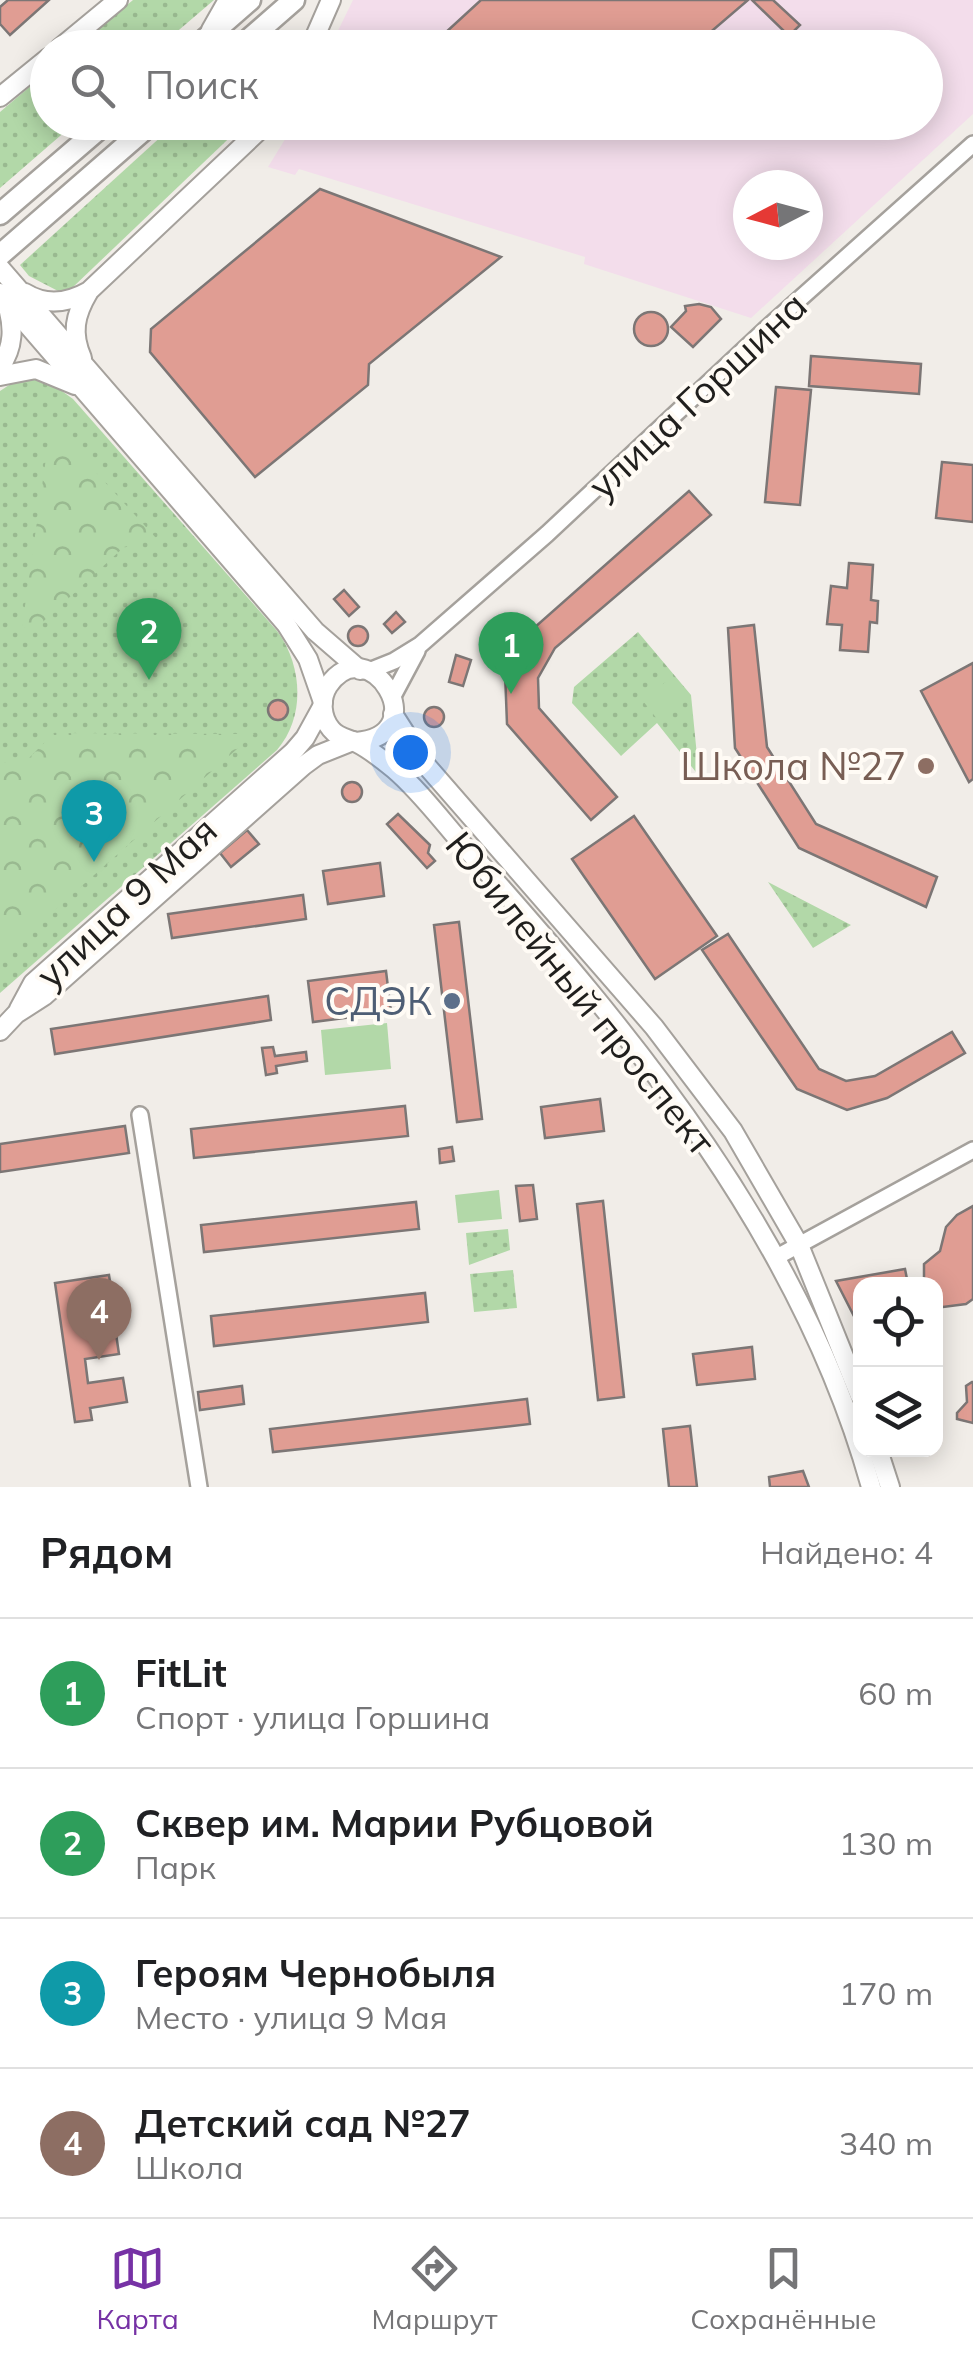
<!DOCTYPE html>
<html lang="ru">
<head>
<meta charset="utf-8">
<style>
	body { margin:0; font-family:Mulish,sans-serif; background:#f6f6f6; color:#202124 }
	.controls { position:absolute; right:30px; bottom:30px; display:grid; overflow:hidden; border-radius:20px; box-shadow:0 5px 25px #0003 }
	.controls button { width:90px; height:90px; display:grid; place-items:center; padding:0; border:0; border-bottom:2px solid #e0e0e0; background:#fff; color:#202124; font:50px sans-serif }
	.compass { position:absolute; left:733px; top:170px; width:90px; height:90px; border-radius:50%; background:#fff; box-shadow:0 5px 25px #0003; rotate:264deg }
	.you { position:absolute; left:410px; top:752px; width:35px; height:35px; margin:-25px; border:8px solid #fff; border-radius:50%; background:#1a73e8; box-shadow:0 0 0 15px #1a73e833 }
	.badge { display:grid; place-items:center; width:65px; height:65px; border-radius:50%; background:#7632a5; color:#fff; font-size:32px; font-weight:700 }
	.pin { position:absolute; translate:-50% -82px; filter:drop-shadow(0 2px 5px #0008) }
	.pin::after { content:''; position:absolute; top:52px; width:35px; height:30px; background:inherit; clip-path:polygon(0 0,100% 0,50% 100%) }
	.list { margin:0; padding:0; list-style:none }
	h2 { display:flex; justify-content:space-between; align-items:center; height:130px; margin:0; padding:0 40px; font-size:42px }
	h2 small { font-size:32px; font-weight:400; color:#757577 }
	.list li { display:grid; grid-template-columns:65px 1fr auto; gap:30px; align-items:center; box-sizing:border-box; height:150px; padding:0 40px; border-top:2px solid #e0e0e0 }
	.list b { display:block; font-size:38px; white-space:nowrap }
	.list p { margin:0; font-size:32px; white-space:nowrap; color:#757577 }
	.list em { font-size:32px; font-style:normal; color:#757577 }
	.icon { flex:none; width:55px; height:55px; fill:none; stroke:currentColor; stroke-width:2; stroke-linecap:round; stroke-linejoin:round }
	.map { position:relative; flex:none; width:973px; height:1487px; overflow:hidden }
	.search { position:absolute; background:#fff; box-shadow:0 5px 25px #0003; left:30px; right:30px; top:30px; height:110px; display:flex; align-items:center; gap:25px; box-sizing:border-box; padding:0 35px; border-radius:55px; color:#757577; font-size:38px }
	.sheet { height:730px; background:#fff }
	nav { display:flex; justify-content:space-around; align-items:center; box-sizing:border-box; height:140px; border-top:2px solid #e0e0e0; background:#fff; font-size:28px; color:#757577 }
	nav a { display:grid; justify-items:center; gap:5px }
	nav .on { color:#7632a5 }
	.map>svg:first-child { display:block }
	.commercial { fill:#f3ddeb; fill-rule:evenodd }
	.grass { fill:url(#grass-dots) }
	.forest { fill:url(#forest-crowns) }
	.garden { fill:#b2d8a8 }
	.building { fill:#e09d93; stroke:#7c7675; stroke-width:2.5 }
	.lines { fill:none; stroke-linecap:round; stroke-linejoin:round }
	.minor-casing { stroke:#a5a19c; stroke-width:20 }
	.major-casing { stroke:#a5a19c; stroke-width:22 }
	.highway-casing { stroke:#a5a19c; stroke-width:25 }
	.minor { stroke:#fff; stroke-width:15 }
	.major { stroke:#fff; stroke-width:18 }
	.highway { stroke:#fff; stroke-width:20 }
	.education-dot { fill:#8d6e63; stroke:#fffbf5; stroke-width:4 }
	.service-dot { fill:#5c6f8a; stroke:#fffbf5; stroke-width:4 }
	.labels { text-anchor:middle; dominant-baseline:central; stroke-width:8; stroke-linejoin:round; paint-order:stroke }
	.street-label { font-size:38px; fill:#201f1d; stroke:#fffbf5 }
	.education-label { font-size:38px; fill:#785e54; stroke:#fffbf5; text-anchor:end }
	.service-label { font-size:38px; fill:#4e5e75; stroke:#fffbf5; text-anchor:end }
</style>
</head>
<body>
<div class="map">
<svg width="973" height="1487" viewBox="0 0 973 1487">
	<defs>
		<pattern id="grass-dots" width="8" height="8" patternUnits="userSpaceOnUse" patternTransform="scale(2.5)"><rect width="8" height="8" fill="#b2d8a8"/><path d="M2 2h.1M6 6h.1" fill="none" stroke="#99b990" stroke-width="1.8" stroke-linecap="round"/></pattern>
		<pattern id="forest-crowns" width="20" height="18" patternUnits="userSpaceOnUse" patternTransform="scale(2.5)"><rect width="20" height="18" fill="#b2d8a8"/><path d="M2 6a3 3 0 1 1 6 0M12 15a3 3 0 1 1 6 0" fill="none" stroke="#99b990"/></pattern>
	</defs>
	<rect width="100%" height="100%" fill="#f1ede8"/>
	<path class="commercial" d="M353,0h620v114l-222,204 -167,-54 1,-7 -286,-88 -4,6 -27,-8 27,-44 631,-1v-74l-596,-1zM748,185h60v60h-60z"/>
	<g class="grass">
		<path d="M133,0h81l-55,47h-83z"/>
		<path d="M47,72l1,50 27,1 -75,65v-76z"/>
		<path d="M176,123h69l-173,165 -12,4 -31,-16 -9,-11z"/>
		<path d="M41,376l32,23 205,233c24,34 28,84 -1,118l-277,243v-602l20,-13z"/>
		<path d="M638,632l53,63 8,81 -42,-53 -36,33 -49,-53 2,-16z"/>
		<path d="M768,882l83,43 -38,23z"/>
		<path d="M508,1229l2,21 -41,15 -3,-32z"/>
		<path d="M513,1270l4,38 -43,4 -4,-38z"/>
	</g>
	<g class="forest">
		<path d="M51,423l105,115 -32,9 -90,83 -12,-3z"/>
		<path d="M54,733l200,1 -254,224v-195l26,-2z"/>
	</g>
	<g class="garden">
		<path d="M671,677l14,16 -28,26 -14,-18z"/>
		<path d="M387,1023l4,46 -66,6 -4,-45z"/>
		<path d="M499,1190l3,29 -44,4 -3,-28z"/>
	</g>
	<g class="building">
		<path d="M8,0h41l-39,35 -10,-11v-17z"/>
		<path d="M481,0h267l-56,48h-254l6,-14z"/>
		<path d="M752,0h21l27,25 -11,11z"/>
		<path d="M320,189l181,68 -132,107 -1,21 -113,92 -105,-125 1,-23z"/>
		<path d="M699,304l12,3 10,12 -28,28 -22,-20 15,-16 -1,-5z"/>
		<circle cx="651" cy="329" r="17"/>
		<path d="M811,356l110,8 -2,30 -110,-8z"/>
		<path d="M776,387l35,3 -11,115 -35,-3z"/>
		<path d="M942,462l31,3v57l-37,-4z"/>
		<path d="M689,491l22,24 -156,133 -17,30 1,30 78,89 -26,23 -84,-96 -2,-52 21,-37z"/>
		<path d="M849,563l24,2 -2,35 7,1 -1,22 -7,-1 -2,30 -28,-2 2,-25 -15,-1 4,-38 16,2z"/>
		<path d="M344,590l15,17 -10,9 -15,-17z"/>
		<path d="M396,612l9,10 -13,11 -8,-9z"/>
		<path d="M754,625l13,122 49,77 121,53 -11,30 -127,-59 -64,-100 -7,-120z"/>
		<circle cx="358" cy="636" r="10"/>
		<path d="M456,655l15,5 -8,26 -14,-4z"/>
		<path d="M973,663v116l-4,3 -48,-91z"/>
		<circle cx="278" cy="710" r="10"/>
		<circle cx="434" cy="717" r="10"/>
		<circle cx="352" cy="792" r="10"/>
		<path d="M398,814l32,31 -2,8 7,8 -8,7 -40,-44z"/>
		<path d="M634,816l83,120 -62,43 -83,-120z"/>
		<path d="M247,830l12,14 -28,23 -11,-14z"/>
		<path d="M380,863l4,33 -56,8 -5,-33z"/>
		<path d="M303,895l3,24 -134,19 -4,-24z"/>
		<path d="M459,922l23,197 -25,3 -23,-197z"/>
		<path d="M728,934l91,135 27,12 29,-5 77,-44 13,21 -78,45 -40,12 -50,-21 -95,-139z"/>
		<path d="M386,971l5,41 -78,10 -5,-41z"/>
		<path d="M268,996l3,24 -216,34 -4,-25z"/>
		<path d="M273,1047l2,9 31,-4 1,9 -31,5 1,7 -11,2 -4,-27z"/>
		<path d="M600,1099l4,32 -59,7 -4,-31z"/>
		<path d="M405,1106l3,30 -214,22 -3,-29z"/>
		<path d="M125,1126l4,27 -129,19v-28z"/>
		<path d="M452,1147l2,14 -14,2 -1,-14z"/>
		<path d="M533,1185l4,34 -17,2 -4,-35z"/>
		<path d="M603,1201l21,196 -26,3 -21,-196z"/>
		<path d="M416,1202l3,27 -215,23 -3,-27z"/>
		<path d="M973,1206v93l-7,5 -23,3 -7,-3v-20l-12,-1v-19l16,-13 6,-24 11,-12z"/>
		<path d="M905,1269l3,15h-48v44l-24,-47z"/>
		<path d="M109,1275l4,27 -37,5 4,25 35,-5 4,27 -34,5 3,24 35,-5 4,24 -37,6 2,12 -17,2 -20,-139z"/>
		<path d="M425,1293l3,29 -214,24 -3,-30z"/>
		<path d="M752,1347l3,32 -58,6 -4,-31z"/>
		<path d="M972,1382h1v41l-16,-4v-6l10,-11 -1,-16z"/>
		<path d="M242,1386l2,18 -44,6 -2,-18z"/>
		<path d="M527,1399l3,25 -257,28 -3,-23z"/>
		<path d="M690,1426l7,61h-28l-6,-58z"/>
		<path d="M803,1471l6,16h-39l-1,-10z"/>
	</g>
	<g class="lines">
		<defs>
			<g id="minor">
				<path d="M369,671l25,-10 26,-16 127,-111 218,-204 208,-186"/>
				<path d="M393,696l24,-45"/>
				<path d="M140,1115l59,372"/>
				<path d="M775,1258l198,-108"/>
			</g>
			<g id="major">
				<path d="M211,30l17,-30"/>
				<path d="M60,48l58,-48"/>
				<path d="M310,48l21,-48"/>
				<path d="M0,97l48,-39"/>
				<path d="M0,268l315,363 45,39"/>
				<path d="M0,293l286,331 22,35 15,43"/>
				<path d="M25,293c21,13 43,10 64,-2l179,-169"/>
				<path d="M82,358c-11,-25 -7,-43 6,-65"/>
				<path d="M0,367c14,-20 14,-40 7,-63"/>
				<path d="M0,376l36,-7 39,16"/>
				<path d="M393,714l32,50 229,263 79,104 66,114 61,151"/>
				<path d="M356,742c82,-7 12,-116 -28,-56 -8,13 -7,31 3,43 7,9 16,9 26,14 12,6 26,17 37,26 26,22 48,52 71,78 169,189 337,391 406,640"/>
				<path d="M19,1009l14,-26 260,-231 12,-14 17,-31"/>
				<path d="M0,1031l16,-17 28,-18 259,-230 15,-11 35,-14"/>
				<path d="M878,1450l12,37"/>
			</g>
			<g id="highway">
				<path d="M195,48l55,-48"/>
				<path d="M239,48l55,-48"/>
				<path d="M0,214l107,-92"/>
				<path d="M0,255l153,-133"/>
			</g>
		</defs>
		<use href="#minor" class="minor-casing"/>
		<use href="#major" class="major-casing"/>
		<use href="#highway" class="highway-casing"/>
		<use href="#minor" class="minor"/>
		<use href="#major" class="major"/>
		<use href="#highway" class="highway"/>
	</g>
	<circle class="education-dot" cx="926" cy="766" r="10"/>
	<circle class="service-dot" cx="452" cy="1001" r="10"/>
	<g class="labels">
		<g class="street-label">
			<text transform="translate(697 395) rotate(-43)">улица Горшина</text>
			<text transform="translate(126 902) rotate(-43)">улица 9 Мая</text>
			<text transform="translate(581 993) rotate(51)">Юбилейный проспект</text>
		</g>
		<g class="education-label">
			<text x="906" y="766">Школа №27</text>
		</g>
		<g class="service-label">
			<text x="432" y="1001">СДЭК</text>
		</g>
	</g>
</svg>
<div class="controls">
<button><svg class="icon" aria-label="locate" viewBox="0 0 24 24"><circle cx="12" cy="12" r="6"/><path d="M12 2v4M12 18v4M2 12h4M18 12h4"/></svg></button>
<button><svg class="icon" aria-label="layers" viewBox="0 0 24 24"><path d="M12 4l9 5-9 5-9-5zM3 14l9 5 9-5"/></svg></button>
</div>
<svg class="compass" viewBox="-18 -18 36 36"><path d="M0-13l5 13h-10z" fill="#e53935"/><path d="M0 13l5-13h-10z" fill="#757577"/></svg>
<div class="you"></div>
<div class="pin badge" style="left:511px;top:694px;background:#2e9e5b">1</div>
<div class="pin badge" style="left:149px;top:680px;background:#2e9e5b">2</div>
<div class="pin badge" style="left:94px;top:862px;background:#0f9aa8">3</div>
<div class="pin badge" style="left:99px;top:1360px;background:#8d6e63">4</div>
<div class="search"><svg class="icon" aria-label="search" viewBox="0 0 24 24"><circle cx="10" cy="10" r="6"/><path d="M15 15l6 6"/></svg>Поиск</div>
</div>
<section class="sheet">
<h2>Рядом<small>Найдено: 4</small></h2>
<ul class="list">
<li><span class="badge" style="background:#2e9e5b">1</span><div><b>FitLit</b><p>Спорт · улица Горшина</p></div><em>60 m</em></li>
<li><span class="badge" style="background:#2e9e5b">2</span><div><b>Сквер им. Марии Рубцовой</b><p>Парк</p></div><em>130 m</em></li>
<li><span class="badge" style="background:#0f9aa8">3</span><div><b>Героям Чернобыля</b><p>Место · улица 9 Мая</p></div><em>170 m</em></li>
<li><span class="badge" style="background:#8d6e63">4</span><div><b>Детский сад №27</b><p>Школа</p></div><em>340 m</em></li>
</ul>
</section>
<nav>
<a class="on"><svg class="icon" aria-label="map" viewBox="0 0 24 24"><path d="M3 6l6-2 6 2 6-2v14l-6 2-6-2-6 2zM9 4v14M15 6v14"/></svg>Карта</a>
<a><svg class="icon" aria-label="directions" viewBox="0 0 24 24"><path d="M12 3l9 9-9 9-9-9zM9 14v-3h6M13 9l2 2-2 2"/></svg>Маршрут</a>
<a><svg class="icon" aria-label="saved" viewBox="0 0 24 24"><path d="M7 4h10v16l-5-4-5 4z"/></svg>Сохранённые</a>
</nav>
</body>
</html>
